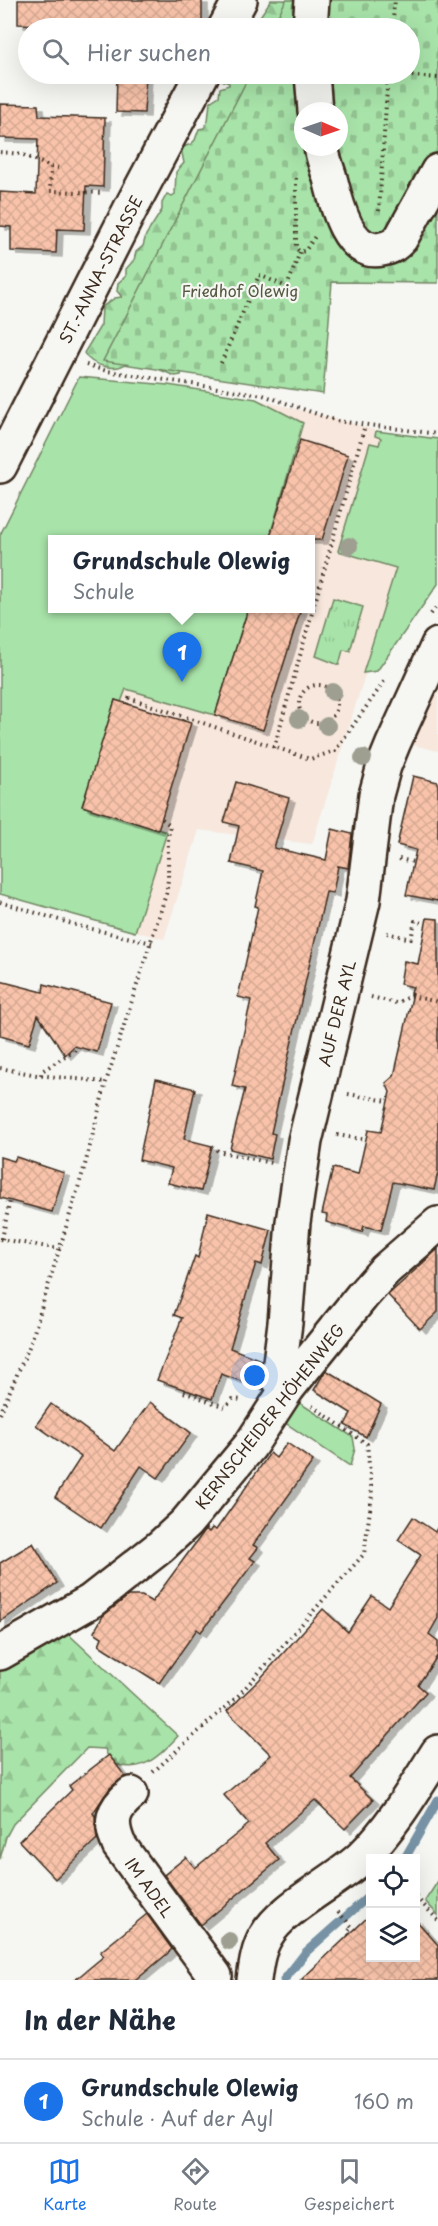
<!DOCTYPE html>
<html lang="de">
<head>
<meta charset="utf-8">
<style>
	body { margin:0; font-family:"Playpen Sans",sans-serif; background:#f2f2f3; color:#1f2937 }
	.controls { position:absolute; right:18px; bottom:18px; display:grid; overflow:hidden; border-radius:0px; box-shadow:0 6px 24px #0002 }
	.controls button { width:54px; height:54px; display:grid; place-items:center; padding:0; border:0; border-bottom:2px solid #e0e1e3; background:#fff; color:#1f2937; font:30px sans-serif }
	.compass { position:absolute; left:294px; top:102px; width:54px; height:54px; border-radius:50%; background:#fff; box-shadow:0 6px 24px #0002; rotate:92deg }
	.you { position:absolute; left:255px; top:1376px; width:21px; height:21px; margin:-15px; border:4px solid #fff; border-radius:50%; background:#1a73e8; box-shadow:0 0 0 9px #1a73e833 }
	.badge { display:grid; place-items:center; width:39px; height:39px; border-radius:50%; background:#1a73e8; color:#fff; font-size:20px; font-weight:700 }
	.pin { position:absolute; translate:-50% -50px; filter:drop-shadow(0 2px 3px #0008) }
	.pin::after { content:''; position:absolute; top:32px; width:21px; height:18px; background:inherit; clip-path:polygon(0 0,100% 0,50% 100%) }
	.popup { position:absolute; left:48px; top:535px; width:267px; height:78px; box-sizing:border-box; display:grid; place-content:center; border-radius:0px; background:#fff; filter:drop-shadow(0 2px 4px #0005); font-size:20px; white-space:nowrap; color:#747a83 }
	.popup b { font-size:22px; color:#1f2937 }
	.popup::after { content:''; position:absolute; left:50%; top:100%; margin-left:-12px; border:12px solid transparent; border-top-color:#fff }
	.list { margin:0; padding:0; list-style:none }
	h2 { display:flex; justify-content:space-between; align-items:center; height:78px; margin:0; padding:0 24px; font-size:26px }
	h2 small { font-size:20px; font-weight:400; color:#747a83 }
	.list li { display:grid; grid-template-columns:39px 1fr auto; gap:18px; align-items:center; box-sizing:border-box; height:84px; padding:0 24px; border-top:2px solid #e0e1e3 }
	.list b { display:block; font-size:22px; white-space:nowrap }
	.list p { margin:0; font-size:20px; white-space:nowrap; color:#747a83 }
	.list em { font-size:20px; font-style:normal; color:#747a83 }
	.icon { flex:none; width:33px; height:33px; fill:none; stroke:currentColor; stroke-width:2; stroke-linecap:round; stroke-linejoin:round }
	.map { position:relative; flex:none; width:438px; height:1980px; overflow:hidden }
	.search { position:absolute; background:#fff; box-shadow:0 6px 24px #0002; left:18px; right:18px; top:18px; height:66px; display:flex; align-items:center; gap:15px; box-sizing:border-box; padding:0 21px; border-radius:33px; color:#747a83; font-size:22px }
	.sheet { height:162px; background:#fff }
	nav { display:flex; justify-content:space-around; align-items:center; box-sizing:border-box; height:84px; border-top:2px solid #e0e1e3; background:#fff; font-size:16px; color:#747a83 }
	nav a { display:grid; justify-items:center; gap:3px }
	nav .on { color:#1a73e8 }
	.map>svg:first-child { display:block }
	.built { fill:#f7e7dc; fill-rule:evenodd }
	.grass { fill:#a8e3a9; stroke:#728664; stroke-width:1.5 }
	.forest { fill:url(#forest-firs); stroke:#728664; stroke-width:1.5 }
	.cemetery { fill:url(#cemetery-stones); stroke:#728664; stroke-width:1.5; fill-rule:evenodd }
	.park { fill:url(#park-tufts); stroke:#728664; stroke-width:1.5 }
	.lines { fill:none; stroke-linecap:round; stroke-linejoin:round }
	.stream { stroke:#7692a4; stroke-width:9 }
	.building { fill:url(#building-cross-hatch); stroke:#3b2a1e; stroke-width:1.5; filter:url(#shadow) }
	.minor-casing { stroke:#3b2a1e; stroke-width:38 }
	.path { stroke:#3b2a1e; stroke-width:4; stroke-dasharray:1.5 4.5; stroke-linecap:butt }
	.minor { stroke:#f6f6f2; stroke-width:33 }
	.tree { fill:#9e9f91 }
	.labels { text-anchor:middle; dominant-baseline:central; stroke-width:4.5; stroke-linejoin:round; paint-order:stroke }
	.street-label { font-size:16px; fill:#3b2a1e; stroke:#f6f6f2 }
	.park-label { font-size:16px; fill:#565841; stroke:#f6f6f2 }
</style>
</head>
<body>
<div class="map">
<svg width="438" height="1980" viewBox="0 0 438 1980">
	<defs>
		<pattern id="forest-firs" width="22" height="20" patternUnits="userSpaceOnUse" patternTransform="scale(1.5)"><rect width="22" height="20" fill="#a8e3a9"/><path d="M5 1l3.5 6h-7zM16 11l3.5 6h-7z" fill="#92c391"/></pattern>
		<pattern id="cemetery-stones" width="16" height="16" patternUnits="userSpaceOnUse" patternTransform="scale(1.5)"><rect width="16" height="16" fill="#a8e3a9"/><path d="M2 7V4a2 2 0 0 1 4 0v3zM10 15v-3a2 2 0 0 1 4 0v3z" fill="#92c391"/></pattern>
		<pattern id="park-tufts" width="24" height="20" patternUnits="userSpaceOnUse" patternTransform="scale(1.5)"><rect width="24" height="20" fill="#a8e3a9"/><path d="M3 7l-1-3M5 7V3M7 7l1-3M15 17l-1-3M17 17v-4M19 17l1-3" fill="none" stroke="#92c391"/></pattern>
		<pattern id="building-cross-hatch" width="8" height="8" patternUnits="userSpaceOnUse" patternTransform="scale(1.5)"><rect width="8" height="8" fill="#f8c3aa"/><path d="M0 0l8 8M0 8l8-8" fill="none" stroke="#d6a892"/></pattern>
		<filter id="shadow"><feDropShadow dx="6" dy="4" stdDeviation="0" flood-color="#0004"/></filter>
	</defs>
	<rect width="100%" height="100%" fill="#f6f6f2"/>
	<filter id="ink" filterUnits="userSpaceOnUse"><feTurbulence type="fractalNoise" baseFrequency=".0167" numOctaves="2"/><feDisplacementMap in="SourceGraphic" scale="12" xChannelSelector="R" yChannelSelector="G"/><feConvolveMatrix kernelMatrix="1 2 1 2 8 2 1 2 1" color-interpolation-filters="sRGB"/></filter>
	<g filter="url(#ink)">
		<g class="built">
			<path d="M79,377l89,8 88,14 91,23 89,26 -124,396 -113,-14 -35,109 -164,-45v-360zM53,540h258v68h-258z"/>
			<path d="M438,667v84l-32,-8z"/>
		</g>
		<g class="grass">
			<path d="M79,377l89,8 88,14 47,24 -34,116 -216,1v68l195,1 -33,106 -89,-26 -5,13 -6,-2 -32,106 84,26 -32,100 -135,-38v-359z"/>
			<path d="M376,431l62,8v145l-61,87 -14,2 33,-105 -58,-17 32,-108 9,2 2,-7 -6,-2z"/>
			<path d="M295,1400l58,37 2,12 -5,17 -69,-46z"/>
			<path d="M438,1881v34l-13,-14z"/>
		</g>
		<g class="forest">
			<path d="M271,0h30l-14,28h-31l1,-7z"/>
			<path d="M220,74h48l-87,301 -6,1 -22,-9 -25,-5c-11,11 -37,4 -44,-9l17,-28 1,-18 13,-9 7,-1 -5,-6 1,-8 8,-7v-7l8,-9 2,-8 7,-6 3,-11 16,-25v-7l5,-9 5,2 3,-2 1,-22 8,-9 -3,-15 10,-4 4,-4 4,-11 5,-1 4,-7 2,-19 9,-6 1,-8 9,-3v-2l-8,-3z"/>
			<path d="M64,1630l114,106c-19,21 -38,40 -68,26l-5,-13 -18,-1 -74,76 -7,13 -6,22v-202z"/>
		</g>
		<path class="cemetery" d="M286,0h152v283l-106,-1 -9,112 -220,-33 147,-287h160v-46h-138zM303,111h36v36h-36z"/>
		<path class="park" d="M333,598l30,9 -13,44 -7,-1 -4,15 -23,-9z"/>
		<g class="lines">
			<g class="stream">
				<path d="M405,1858l33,-58"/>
				<path d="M284,1980l22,-28 64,-57"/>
			</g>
		</g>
		<g class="building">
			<path d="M18,0h184v24l-28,-1v5h-90v-1l-66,-3z"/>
			<path d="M117,74h29l-2,39 -28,-1z"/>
			<path d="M0,104l38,1 1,11 66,2 -2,69 -17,-1 -2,44 -27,-1 -1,24 -45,-2v-24l-11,-1v-34l36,2 2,-55 -38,-1z"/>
			<path d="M300,440l48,15 -10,34 -16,51h-53z"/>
			<path d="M248,609h53l-38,121 -48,-15z"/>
			<path d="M115,700l76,23 -33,107 -76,-24z"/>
			<path d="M413,776l25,6v119l-32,-6 10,-45 -19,-5z"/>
			<path d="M236,782l53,16 -15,50 52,12 6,-31 20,5 -4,34 -10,-2 -5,27 -7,-1 -55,241 4,1 -5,25 -40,-10 15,-60 -13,-3 19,-86 -13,-3 20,-90 -3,-1 8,-35 -32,-8 8,-37 -15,-4z"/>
			<path d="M427,918l11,1v253l-4,18 -41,-8 -12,48 -17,-4 -2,6 -36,-10 1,-7 -5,-1 11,-46 25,6 10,-44 13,2 9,-40 -4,-9 8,-7 19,-83h-2l2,-6 -13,-3 4,-23 14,3z"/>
			<path d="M0,981l43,11 1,-8 67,18 -14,50 -23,-6 -9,9 -27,-40 -9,29 -29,-8z"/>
			<path d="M156,1079l39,10 -11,50 28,7 -11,45 -33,-8 4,-15 -33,-8z"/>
			<path d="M0,1157l14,4 2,-4 48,16 -12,39 -52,-14z"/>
			<path d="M208,1212l63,18 -9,35 -6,-2 -26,85 31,12 -2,16 4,13 -42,-15 -9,25 -55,-19 25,-62 -8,-3 21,-59 3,2z"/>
			<path d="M438,1249v63l-18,17 -32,-34z"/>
			<path d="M326,1370l55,34 -15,33 -21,-12 6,-12 -37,-23z"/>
			<path d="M150,1402l41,31 -33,45 -17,-12 -40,62 -46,-31 26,-40 -45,-32 15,-21 64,47z"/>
			<path d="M287,1443l26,18 -60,84 5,3 -8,10 5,3 -54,71 -4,-3 -38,54 -60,-38 3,-8 -8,-5 9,-16 25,-20h14l10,6 54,-73 3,3 3,-4 4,2 54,-77 6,5z"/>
			<path d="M413,1517l22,15 3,-6v92l-9,16 9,7v14l-20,30 8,7 -76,86 23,22 -28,29 -30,-29 -50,43 14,17 -78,65 -37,-50 22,-18 9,11 54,-44 -25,-29 47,-40 -44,-44 32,-31 64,-71 25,23 24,-36 16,11 33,-52 -23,-15z"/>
			<path d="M33,1543l24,40 -57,39v-59z"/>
			<path d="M109,1755l16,21 -15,12 -17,25 2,3 2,23 -42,40 -36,-38 53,-51 -3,-4z"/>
			<path d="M147,1914l25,35 -5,5 -31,26h-61l29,-24 -4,-4z"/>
			<path d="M370,1915v43h46v-38l22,25v35h-137z"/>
		</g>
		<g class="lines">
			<defs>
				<g id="minor">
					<path d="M225,28l15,-28"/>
					<path d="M310,28l2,-28"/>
					<path d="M312,74l3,37"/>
					<path d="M321,147c2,11 6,21 9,31 6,25 18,79 52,71 9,-2 13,-4 19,-11l37,-67"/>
					<path d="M0,466l134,-264 68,-128"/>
					<path d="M287,1389l-9,-11 7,-55 8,-101 12,-81 58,-240 13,-106 8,-29 9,-22 45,-99"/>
					<path d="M0,1653l91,-52 69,-54 26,-24 64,-77 37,-57 75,-93 23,-26 53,-46"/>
					<path d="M131,1794c-19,16 -22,28 -12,51l96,131"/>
					<path d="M254,1980c2,-15 4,-31 12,-44 16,-29 70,-54 96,-79 30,-30 53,-69 76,-105"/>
				</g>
			</defs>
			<use href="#minor" class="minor-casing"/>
			<g class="path">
				<path d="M392,28l3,-28"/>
				<path d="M388,74l50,4"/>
				<path d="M0,152l21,2 30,13 -1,24 54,2"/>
				<path d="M51,167l7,1"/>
				<path d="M296,178v70l4,4 5,-1 11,-16"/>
				<path d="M379,211l9,-137"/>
				<path d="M221,363l38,-88 28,12 13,-35"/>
				<path d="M86,365l21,6 156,24 74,26 101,13"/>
				<path d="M431,614l7,-9"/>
				<circle cx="318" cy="704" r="19"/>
				<path d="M127,704l2,-6 56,19"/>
				<path d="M183,721l2,-4 125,42 25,-8 51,-72"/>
				<path d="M274,748l91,-323"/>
				<path d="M399,859l14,3"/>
				<path d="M0,902l79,24 73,17"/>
				<path d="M387,933l24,6 4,-18 7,2"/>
				<path d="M371,997l25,6 15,-7 27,6v-3"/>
				<path d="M0,1068l37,7 69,7"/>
				<path d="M41,1075l1,-4 32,-20 2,-4"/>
				<path d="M348,1094l40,7"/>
				<path d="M337,1135l29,5"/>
				<path d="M212,1146l6,5 53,12"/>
				<path d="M0,1239l60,10"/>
				<path d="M2,1239l8,-39"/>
				<path d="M184,1392l41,15 8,-8 10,1"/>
				<path d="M0,1414l31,-72 54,-177 21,-83 60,-188c5,-23 -1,-46 4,-69l-8,-6"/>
				<path d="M153,1772l85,-76 126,-142 8,-59 -5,-51 -55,-38"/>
				<path d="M416,1897l22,23"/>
				<path d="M338,1912l17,18"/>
				<path d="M349,1935l-2,-2 5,-6"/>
			</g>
			<use href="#minor" class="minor"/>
		</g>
		<g class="tree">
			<circle cx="349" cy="546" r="9"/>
			<circle cx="333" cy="692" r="9"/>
			<circle cx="299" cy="719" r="9"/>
			<circle cx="327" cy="726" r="9"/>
			<circle cx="363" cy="758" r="9"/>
			<circle cx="229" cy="1941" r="9"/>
		</g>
	</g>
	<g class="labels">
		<g class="street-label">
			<text transform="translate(100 269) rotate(-63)">ST.-ANNA-STRASSE</text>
			<text transform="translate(336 1013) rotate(-76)">AUF DER AYL</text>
			<text transform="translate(269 1416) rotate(-52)">KERNSCHEIDER HÖHENWEG</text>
			<text transform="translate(150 1887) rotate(54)">IM ADEL</text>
		</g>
		<g class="park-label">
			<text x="240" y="290">Friedhof Olewig</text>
		</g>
	</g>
</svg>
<div class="controls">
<button><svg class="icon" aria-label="locate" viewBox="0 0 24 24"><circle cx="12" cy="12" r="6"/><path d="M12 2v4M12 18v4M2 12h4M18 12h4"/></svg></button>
<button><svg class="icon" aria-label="layers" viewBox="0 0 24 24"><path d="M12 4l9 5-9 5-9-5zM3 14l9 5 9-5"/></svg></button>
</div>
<svg class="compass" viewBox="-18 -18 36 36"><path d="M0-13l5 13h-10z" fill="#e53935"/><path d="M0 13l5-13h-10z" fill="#747a83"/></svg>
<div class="you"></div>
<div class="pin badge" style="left:182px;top:682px">1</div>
<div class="popup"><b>Grundschule Olewig</b>Schule</div>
<div class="search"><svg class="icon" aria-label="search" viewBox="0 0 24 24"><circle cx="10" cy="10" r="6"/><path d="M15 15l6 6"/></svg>Hier suchen</div>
</div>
<section class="sheet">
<h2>In der Nähe<small></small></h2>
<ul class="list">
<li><span class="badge">1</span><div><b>Grundschule Olewig</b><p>Schule · Auf der Ayl</p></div><em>160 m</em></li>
</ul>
</section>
<nav>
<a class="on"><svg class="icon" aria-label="map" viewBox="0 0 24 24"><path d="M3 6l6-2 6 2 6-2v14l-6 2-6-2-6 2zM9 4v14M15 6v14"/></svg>Karte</a>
<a><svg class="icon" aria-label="directions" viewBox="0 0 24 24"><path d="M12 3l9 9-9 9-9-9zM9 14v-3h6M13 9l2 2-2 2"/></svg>Route</a>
<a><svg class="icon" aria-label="saved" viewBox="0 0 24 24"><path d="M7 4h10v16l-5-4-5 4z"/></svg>Gespeichert</a>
</nav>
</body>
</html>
